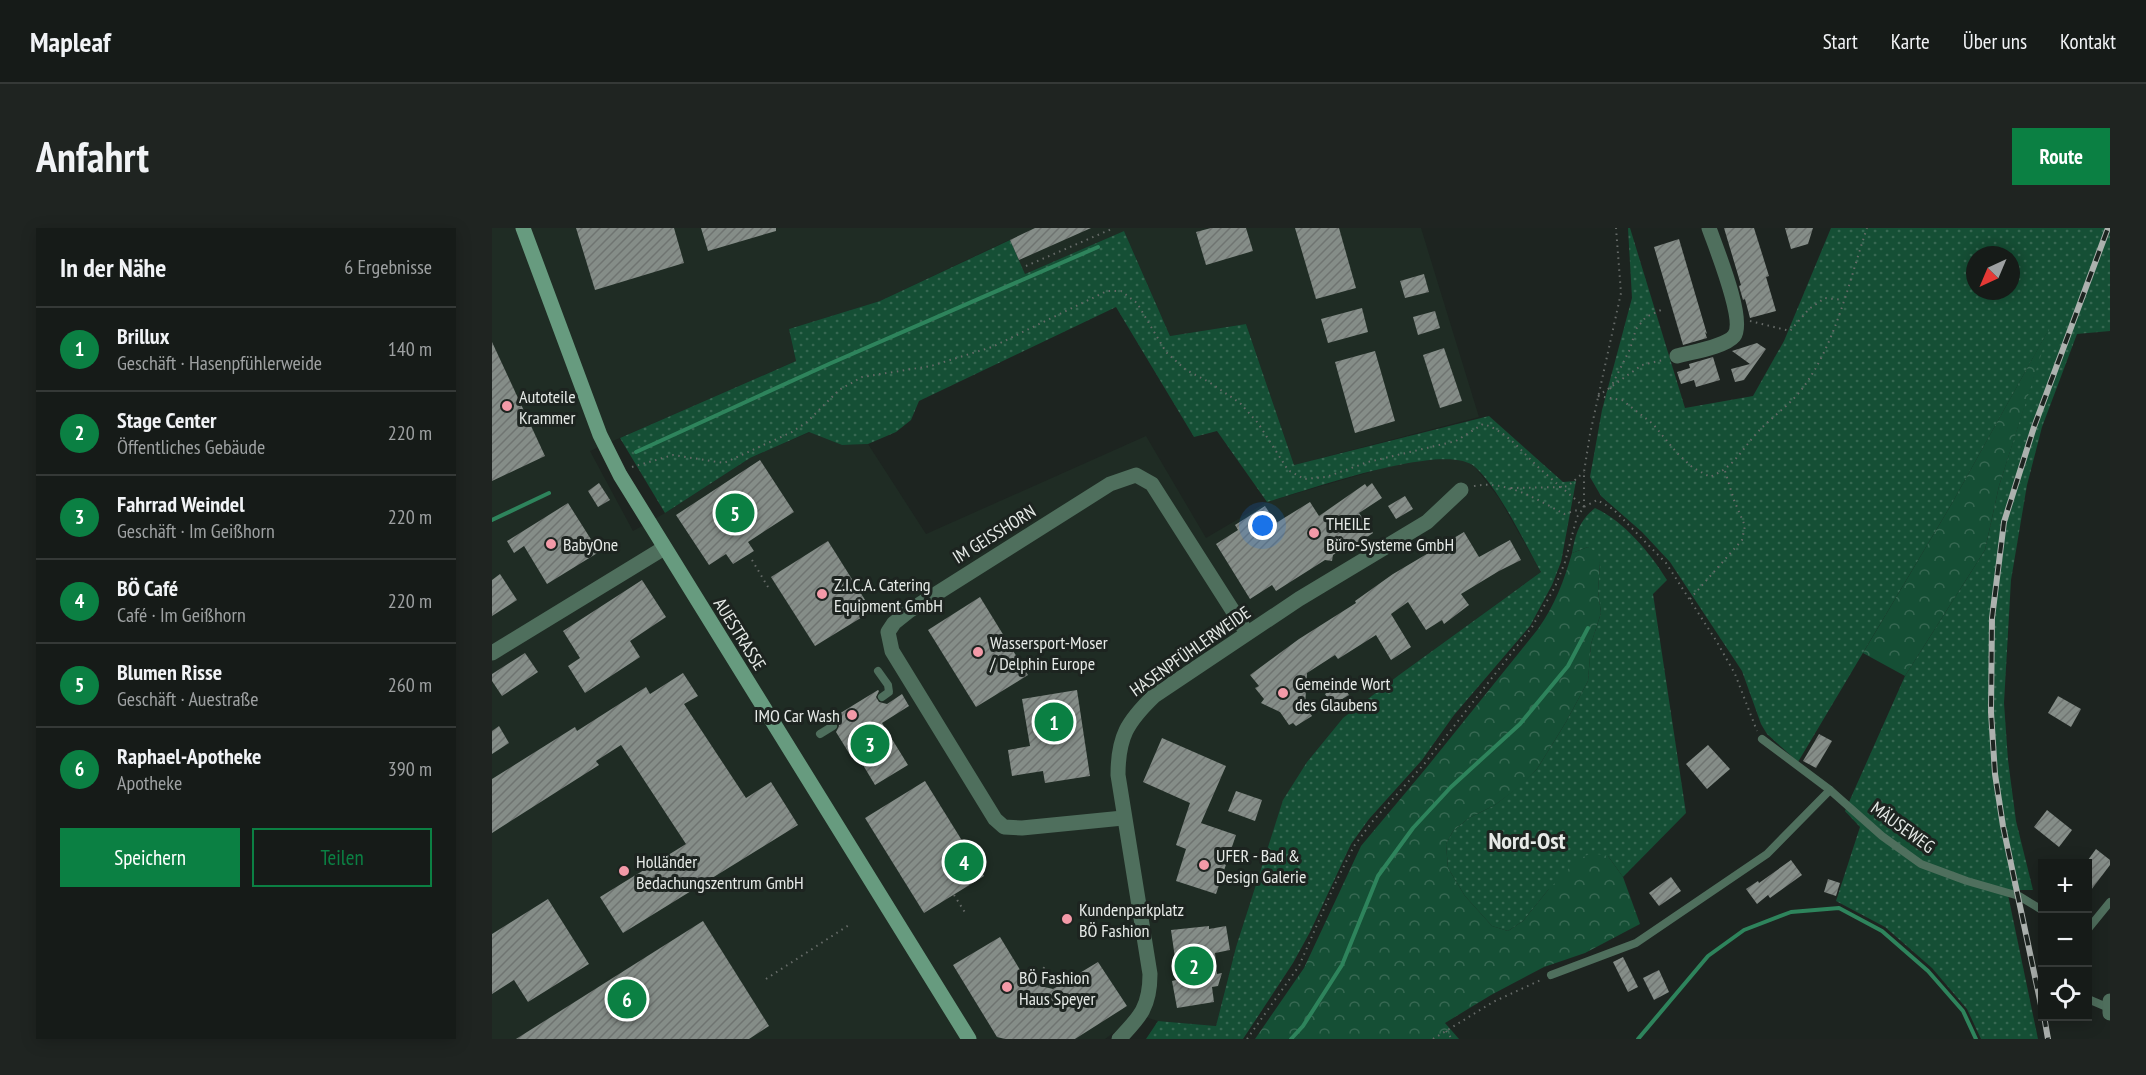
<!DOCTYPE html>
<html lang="de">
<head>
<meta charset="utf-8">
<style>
	body { margin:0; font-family:"PT Sans Narrow",sans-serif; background:#1f2421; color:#f1f3f6 }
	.controls { position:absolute; right:18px; bottom:18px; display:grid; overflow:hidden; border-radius:0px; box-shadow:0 3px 15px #0003 }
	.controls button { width:54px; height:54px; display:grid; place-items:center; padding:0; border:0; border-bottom:2px solid #353937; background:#161b18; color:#f1f3f6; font:30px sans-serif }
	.compass { position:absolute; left:1474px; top:18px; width:54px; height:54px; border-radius:50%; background:#161b18; box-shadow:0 3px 15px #0003; rotate:224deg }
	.you { position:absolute; left:771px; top:298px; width:21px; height:21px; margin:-15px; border:4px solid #fff; border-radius:50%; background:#1a73e8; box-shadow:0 0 0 9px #1a73e833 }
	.badge { display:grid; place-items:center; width:39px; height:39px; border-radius:50%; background:#0b8043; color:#fff; font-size:20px; font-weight:700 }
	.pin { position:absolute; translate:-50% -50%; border:3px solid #fff; box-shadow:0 2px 6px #0006 }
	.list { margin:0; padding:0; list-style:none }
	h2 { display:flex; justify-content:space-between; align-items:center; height:78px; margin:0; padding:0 24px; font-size:26px }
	h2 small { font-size:20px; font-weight:400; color:#9ea1a2 }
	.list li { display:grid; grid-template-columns:39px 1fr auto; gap:18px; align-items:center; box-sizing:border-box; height:84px; padding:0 24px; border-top:2px solid #353937 }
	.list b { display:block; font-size:22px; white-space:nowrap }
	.list p { margin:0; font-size:20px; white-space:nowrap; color:#9ea1a2 }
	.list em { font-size:20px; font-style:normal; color:#9ea1a2 }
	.actions { display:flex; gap:12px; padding:18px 24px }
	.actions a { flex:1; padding:14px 0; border:2px solid #0b8043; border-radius:0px; text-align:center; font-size:21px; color:#0b8043 }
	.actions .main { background:#0b8043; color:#fff }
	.icon { flex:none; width:33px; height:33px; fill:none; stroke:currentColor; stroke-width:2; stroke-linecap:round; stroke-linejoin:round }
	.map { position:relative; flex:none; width:1618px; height:811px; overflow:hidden; border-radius:0px }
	header { display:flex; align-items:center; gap:36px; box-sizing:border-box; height:84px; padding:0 30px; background:#161b18; border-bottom:2px solid #353937 }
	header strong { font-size:28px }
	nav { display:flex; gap:33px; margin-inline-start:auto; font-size:21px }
	.intro { display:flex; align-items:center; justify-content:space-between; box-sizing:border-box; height:144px; padding:0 36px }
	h1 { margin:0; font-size:42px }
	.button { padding:15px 27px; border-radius:0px; background:#0b8043; color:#fff; font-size:21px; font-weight:700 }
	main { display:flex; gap:36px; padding:0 36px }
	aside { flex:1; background:#161b18; border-radius:0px; box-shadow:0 3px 15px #0003 }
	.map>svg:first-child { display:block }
	.built { fill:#1f2c24 }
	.grass { fill:url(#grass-dots); fill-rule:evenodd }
	.forest { fill:url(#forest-crowns) }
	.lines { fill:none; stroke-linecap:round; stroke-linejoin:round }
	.stream { stroke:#2e845c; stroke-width:4 }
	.building { fill:url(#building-hatch) }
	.path { stroke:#666b68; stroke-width:2; stroke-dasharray:1.5 4.5; stroke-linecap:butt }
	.lane { stroke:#4f6f5d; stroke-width:8 }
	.street { stroke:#4f6f5d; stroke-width:15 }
	.secondary { stroke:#679b7f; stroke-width:15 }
	.rail-casing { stroke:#acb1ae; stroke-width:6 }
	.rail { stroke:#1d2420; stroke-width:4; stroke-dasharray:11; stroke-linecap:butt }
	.poi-dot { fill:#f39aa8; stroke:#1d2420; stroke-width:2 }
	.labels { text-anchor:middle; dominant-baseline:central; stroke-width:6; stroke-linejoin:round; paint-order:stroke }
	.poi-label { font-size:18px; fill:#e6eae7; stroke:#1d2420; text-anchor:start }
	.street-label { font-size:18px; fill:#e6eae7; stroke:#1d2420 }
	.district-label { font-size:24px; font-weight:bold; fill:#e6eae7; stroke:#1d2420 }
</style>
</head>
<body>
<header>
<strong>Mapleaf</strong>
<nav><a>Start</a><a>Karte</a><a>Über uns</a><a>Kontakt</a></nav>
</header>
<div class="intro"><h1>Anfahrt</h1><a class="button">Route</a></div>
<main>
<aside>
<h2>In der Nähe<small>6 Ergebnisse</small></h2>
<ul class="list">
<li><span class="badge">1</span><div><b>Brillux</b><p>Geschäft · Hasenpfühlerweide</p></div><em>140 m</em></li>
<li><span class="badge">2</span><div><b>Stage Center</b><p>Öffentliches Gebäude</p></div><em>220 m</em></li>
<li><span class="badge">3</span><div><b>Fahrrad Weindel</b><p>Geschäft · Im Geißhorn</p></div><em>220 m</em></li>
<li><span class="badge">4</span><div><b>BÖ Café</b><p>Café · Im Geißhorn</p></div><em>220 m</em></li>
<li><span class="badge">5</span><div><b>Blumen Risse</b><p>Geschäft · Auestraße</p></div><em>260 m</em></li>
<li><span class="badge">6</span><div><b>Raphael-Apotheke</b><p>Apotheke</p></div><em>390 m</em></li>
</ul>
<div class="actions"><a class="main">Speichern</a><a>Teilen</a></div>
</aside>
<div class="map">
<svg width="1618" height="811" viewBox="0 0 1618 811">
	<defs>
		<pattern id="grass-dots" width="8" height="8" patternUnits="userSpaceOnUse" patternTransform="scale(1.5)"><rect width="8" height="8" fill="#154f35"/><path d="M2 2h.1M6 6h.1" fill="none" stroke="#376852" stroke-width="1.8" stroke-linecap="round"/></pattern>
		<pattern id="forest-crowns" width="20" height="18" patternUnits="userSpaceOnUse" patternTransform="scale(1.5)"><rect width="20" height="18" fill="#154f35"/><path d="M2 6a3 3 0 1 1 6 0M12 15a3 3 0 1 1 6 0" fill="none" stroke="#376852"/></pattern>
		<pattern id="building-hatch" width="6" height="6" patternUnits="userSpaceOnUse" patternTransform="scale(1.5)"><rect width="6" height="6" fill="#858d88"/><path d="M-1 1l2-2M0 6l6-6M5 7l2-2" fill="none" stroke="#6f7471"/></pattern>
	</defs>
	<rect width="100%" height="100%" fill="#1d2420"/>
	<path class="built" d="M0,0h929l58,189 -185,48 -48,-141 -76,12 -46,-105 -99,43 -16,-34 -129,61 -91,28 7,32 -206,90 43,80 32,-18 85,-55 60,-26 32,13 26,-1 58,90 220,-98 60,102 61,-36 137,-40 52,-4 10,3 9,6 24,31 42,74 -142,103 -56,43 -36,44 -24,39 -47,146 -20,79 -58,-5 -26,-8 -12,15 -15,11h-613z"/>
	<g class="grass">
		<path d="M1136,0h2l55,180 68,-12 31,-55 47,-113h279v103l-33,3 -35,93 -15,58 -16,95 -7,123 4,57 8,61 17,69h-26l31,149h-57l-14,-30 -35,-41 -47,-41 -49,-26 24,-74 -15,-16 60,-135 80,-126 14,-64 49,-155 -97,174 -153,257 -31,-28 -6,-10 -19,-53 -72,-109 -28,-30 -41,-36 -11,-19 12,-67 30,-112zM1483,27h36v36h-36z"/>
		<path d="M632,3l46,105 76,-12 48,141 195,-49 74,66 13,-1 -15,81 -9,23 -22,41 -76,89 -32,45 -53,59 -18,25 -41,88 -17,31 -50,76h-97l12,-18 58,5 20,-79 47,-147 24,-38 36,-44 56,-43 142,-103c-17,-30 -41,-82 -66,-105 -29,-27 -169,24 -208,35l-50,-71 -23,6 -78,-130 -197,94 -8,19 -15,12 -28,12 -26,1 -33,-13 -59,26 -85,55 -45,-75 176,-77 -7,-32 91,-28 130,-61 15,34z"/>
		<path d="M1103,280c30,14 55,45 72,72l-14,14 33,219 -63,64 -15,-21 -60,34 -25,31 -15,10 -16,-5 -27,-30 -17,-28 -2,-24 7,-13 16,-13 26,-13 23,-18 19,-18 29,-47 22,-41 3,-37 10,-31 -3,-22 2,-28 -12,-16 -16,6c4,-20 7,-32 23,-45z"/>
	</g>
	<g class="forest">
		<path d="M1558,99l-51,159 -14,64 -80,126 -42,-23 88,-148z"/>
		<path d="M1096,319l10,6 2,10 -2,28 3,22 -10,31 -3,37 -22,41 -29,47 -18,18 -24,18 -26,13 -16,13 -7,13 2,24 17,28 27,30 16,5 15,-10 25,-31 29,-30 14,-7 17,3 15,21 17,47 -55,29 -41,14 -53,28 -46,28 14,16h-204l49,-71 57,-122 66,-79 111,-138c17,-24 26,-48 34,-76z"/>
	</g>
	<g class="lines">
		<g class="stream">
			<path d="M144,224l193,-88 269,-117"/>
			<path d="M0,292l57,-27"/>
			<path d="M799,811l12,-13 39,-61 36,-89 35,-48 38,-41 69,-63 48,-58 20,-38"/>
			<path d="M1146,811l70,-83 36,-26 47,-18 48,-4 43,23 46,40 35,40 13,28"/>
		</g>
	</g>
	<g class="building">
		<path d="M84,0h98l10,35 -89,27z"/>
		<path d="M209,0h75v3l-68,20z"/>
		<path d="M543,0h56l-72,32 -9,-20z"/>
		<path d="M719,0h35l7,23 -47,14 -10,-33z"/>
		<path d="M803,0h44l17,60 -40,11z"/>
		<path d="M1232,0h30l15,48 -3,1 10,34 -26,7 -5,-19 -2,1 -4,-14 2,-1z"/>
		<path d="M1293,0h28l-5,16 -17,5z"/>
		<path d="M1187,11l28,95 -2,-2 2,6 -24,7 -29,-98z"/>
		<path d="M932,46l5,18 -24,6 -5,-17z"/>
		<path d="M870,80l6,24 -40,11 -7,-24z"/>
		<path d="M943,83l5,17 -22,7 -5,-18z"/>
		<path d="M0,114l53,114 -53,25z"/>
		<path d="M1265,115l9,6 -22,31 -9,2 -4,-13 19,-5 -18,-13z"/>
		<path d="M952,120l18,53 -22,7 -17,-53z"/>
		<path d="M883,123l20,70 -40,12 -20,-71z"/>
		<path d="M1221,129l7,23 -24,7 -2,-7 -13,4 -4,-12 13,-4 -1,-4z"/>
		<path d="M268,232l34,52 -46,30 6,9 -21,13 -7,-10 -17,11 -33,-50z"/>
		<path d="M107,255l11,17 -12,7 -10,-16z"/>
		<path d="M880,255l10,15 -23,15 14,20 -21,14 -2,-3 -17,11 -1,6 -7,-1 -49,31 -4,-6 -22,14 -34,-55 22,-14 -3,-5 30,-19 11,17 34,-21 9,14 46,-32 2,3z"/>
		<path d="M913,268l8,13 -17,10 -8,-13z"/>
		<path d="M76,275l31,49 -52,32 -23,-38 -10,7 -7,-12z"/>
		<path d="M972,304l15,25 31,-17 11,20 -22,11 -38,23 8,11 -25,19 -2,-4 -16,10 -18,-28 -17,12 20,33 -20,13 -15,-25 -38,24 -3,-4 -28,18 -2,33 7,10 -16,10 -3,-3 -4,2 -9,-13 -19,-9 3,-4 -9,-11 4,-2 -9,-11 49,-36 57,-36 -1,-2 38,-27z"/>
		<path d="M336,313l44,70 -57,35 -44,-69z"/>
		<path d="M8,346l17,26 -25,16v-36z"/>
		<path d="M150,352l24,37 -36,24 10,16 -55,36 -17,-27 12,-8 -17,-27z"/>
		<path d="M488,369l48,78 -52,32 -48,-77z"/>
		<path d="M33,425l13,19 -36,24 -10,-15v-7z"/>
		<path d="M191,445l15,23 -14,8 62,94 25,-16 27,43 -175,108 -23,-36 86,-53 -65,-99 -25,16 3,4 -107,68v-54l83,-52 2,4 69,-44 4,7z"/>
		<path d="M849,455l8,12 -17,10 -7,-11z"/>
		<path d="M386,462l1,1 -3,6 3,5 8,2 15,-10 7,12 -27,17 26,42 -33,20 -18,-30 -5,3 -16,-26 3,-6 -1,-4 -9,-2z"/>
		<path d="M585,462l13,86 -45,7 -2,-12 -31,5 -4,-26 22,-4 -8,-47z"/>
		<path d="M1566,468l23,13 -10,18 -23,-14z"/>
		<path d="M7,498l10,17 -17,11v-23z"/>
		<path d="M1327,506l13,7 -16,27 -13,-7z"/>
		<path d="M670,510l64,28 -25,57 35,12 -20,59 -40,-13 10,-32 -10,-4 14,-42 -47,-21z"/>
		<path d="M1216,517l22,24 -23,20 -21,-25z"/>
		<path d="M433,553l59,95 -60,37 -59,-95z"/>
		<path d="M744,563l26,9 -7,21 -27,-10z"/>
		<path d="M1555,582l25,20 -13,17 -25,-20z"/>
		<path d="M1604,621l14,11v5l-22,29v-34z"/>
		<path d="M1299,632l11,15 -32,23 -2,-3 -11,9 -11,-15 12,-8 1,2z"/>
		<path d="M1179,649l10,14 -22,15 -10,-13z"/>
		<path d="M1336,651l12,4 -4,13 -12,-4z"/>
		<path d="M56,671l41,65 -61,38 -14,-22 -22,14v-60z"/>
		<path d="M211,693l66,105 -20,13h-233z"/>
		<path d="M717,698v3l17,-3 4,24 -15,3 2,21 5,-1 -4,13 -6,1 2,15 -37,6 -5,-27 4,-1 -4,-21 3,-1 -4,-28z"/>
		<path d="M508,709l28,46 25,6 45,-27 29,44 -52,33h-70l-8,-2 -44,-72z"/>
		<path d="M1131,729l15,30 -10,5 -15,-30z"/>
		<path d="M1167,742l10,22 -15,8 -11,-22z"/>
	</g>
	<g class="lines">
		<g class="path">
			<path d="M534,38l88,-38"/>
			<path d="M1258,93l40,10 19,-22 16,-11 18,2"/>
			<path d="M1118,161l20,-40 6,-20 10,-12 15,-7"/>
			<path d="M1106,168l24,4 31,24 24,29 15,14 18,10c24,-10 30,-25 46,-43 14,-16 33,-28 46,-45 34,-45 47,-108 65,-161"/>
			<path d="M1106,168l44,-31 21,-5"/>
			<path d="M140,239l41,-12 51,8 68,-31 15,-10 32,-32 23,-13 69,-11 61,-19 115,-56h14l16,12 29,49 20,18 23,12 31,21 18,20 30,47 16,9 22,-2 42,-15 88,-21 27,-17c27,8 41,32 62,49 13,12 26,22 39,34"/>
			<path d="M982,258c32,-6 63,13 90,28l17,-5"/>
			<path d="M1019,260l52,-1 5,-1 16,-14"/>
			<path d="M1092,279v-35l6,-38 31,-141 -5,-65"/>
			<path d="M260,332l16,27"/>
			<path d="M1198,371l52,-59 3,-14 -11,-26 -9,-29"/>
			<path d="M462,667l12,19"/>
			<path d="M274,751l83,-54"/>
			<path d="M548,758l4,-19"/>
			<path d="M954,803l6,8"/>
			<path d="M755,811l52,-73 35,-80 20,-40 18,-24 53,-59 107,-136 23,-40 10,-25 12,-45 7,-10 13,-7 16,9 53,54 51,79 18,32 22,57"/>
			<path d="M941,811l60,-37 50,-23"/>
		</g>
		<g class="lane">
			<path d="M386,443l10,14 1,7 -7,5"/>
			<path d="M328,506l13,-8"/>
			<path d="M1270,511l68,51 52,46 39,28 46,17 52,15 23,14"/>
			<path d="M1596,701l22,-27"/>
			<path d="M1059,747l85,-32 131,-89 63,-64"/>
			<path d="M1596,771l21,9"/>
		</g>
		<g class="street">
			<path d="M1185,128c14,-4 48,-9 57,-20 12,-15 -18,-88 -25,-108"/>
			<path d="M0,425l172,-105"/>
			<path d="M631,590l-101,10 -18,-1 -9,-8 -103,-168 -4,-19 6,-9 15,-12 201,-127 26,-9 16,9 95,149"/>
			<path d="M1618,773v12"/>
			<path d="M627,811c21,-22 31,-32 31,-65l-32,-199c0,-38 9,-53 36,-79l145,-97 128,-77 34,-32"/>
		</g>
		<path class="secondary" d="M31,0l77,207 20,40 349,564"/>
		<defs>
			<g id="rail">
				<path d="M1550,782l-39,-184 -8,-52 -4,-62 1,-94 12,-96 30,-95 74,-199"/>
				<path d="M1552,788l4,23"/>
			</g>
		</defs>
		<use href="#rail" class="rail-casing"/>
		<use href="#rail" class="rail"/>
	</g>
	<g class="poi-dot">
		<circle cx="15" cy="178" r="6"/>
		<circle cx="822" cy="305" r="6"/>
		<circle cx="59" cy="316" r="6"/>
		<circle cx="330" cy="366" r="6"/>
		<circle cx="486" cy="424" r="6"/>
		<circle cx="791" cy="465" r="6"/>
		<circle cx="360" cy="487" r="6"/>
		<circle cx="712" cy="637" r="6"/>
		<circle cx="132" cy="643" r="6"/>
		<circle cx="575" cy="691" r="6"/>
		<circle cx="515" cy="759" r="6"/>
	</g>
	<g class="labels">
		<g class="poi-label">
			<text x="27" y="168">Autoteile<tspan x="27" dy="21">Krammer</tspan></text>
			<text x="834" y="295">THEILE<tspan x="834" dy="21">Büro-Systeme GmbH</tspan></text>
			<text x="71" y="316">BabyOne</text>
			<text x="342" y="356">Z.I.C.A. Catering<tspan x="342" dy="21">Equipment GmbH</tspan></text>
			<text x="498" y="414">Wassersport-Moser<tspan x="498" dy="21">/ Delphin Europe</tspan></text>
			<text x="803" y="455">Gemeinde Wort<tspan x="803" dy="21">des Glaubens</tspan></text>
			<text x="348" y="487" text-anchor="end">IMO Car Wash</text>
			<text x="724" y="627">UFER - Bad &amp;<tspan x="724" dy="21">Design Galerie</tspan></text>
			<text x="144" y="633">Holländer<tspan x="144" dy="21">Bedachungszentrum GmbH</tspan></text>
			<text x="587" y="681">Kundenparkplatz<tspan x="587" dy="21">BÖ Fashion</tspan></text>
			<text x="527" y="749">BÖ Fashion<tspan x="527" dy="21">Haus Speyer</tspan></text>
		</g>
		<g class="street-label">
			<text transform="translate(502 306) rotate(-32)">IM GEISSHORN</text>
			<text transform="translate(248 406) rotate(58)">AUESTRASSE</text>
			<text transform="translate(698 423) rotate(-35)">HASENPFÜHLERWEIDE</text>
			<text transform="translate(1411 599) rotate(36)">MÄUSEWEG</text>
		</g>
		<g class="district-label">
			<text x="1035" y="612">Nord-Ost</text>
		</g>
	</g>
</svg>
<div class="controls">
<button>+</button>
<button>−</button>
<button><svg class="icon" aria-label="locate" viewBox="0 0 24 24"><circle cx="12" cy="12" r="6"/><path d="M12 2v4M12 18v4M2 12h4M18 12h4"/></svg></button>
</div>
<svg class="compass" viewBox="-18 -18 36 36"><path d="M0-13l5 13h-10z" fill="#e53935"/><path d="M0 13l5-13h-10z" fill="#9ea1a2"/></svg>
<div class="you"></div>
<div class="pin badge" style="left:562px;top:494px">1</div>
<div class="pin badge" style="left:702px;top:738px">2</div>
<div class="pin badge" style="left:378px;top:516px">3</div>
<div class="pin badge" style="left:472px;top:634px">4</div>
<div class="pin badge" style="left:243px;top:285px">5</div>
<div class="pin badge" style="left:135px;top:771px">6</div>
</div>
</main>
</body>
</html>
